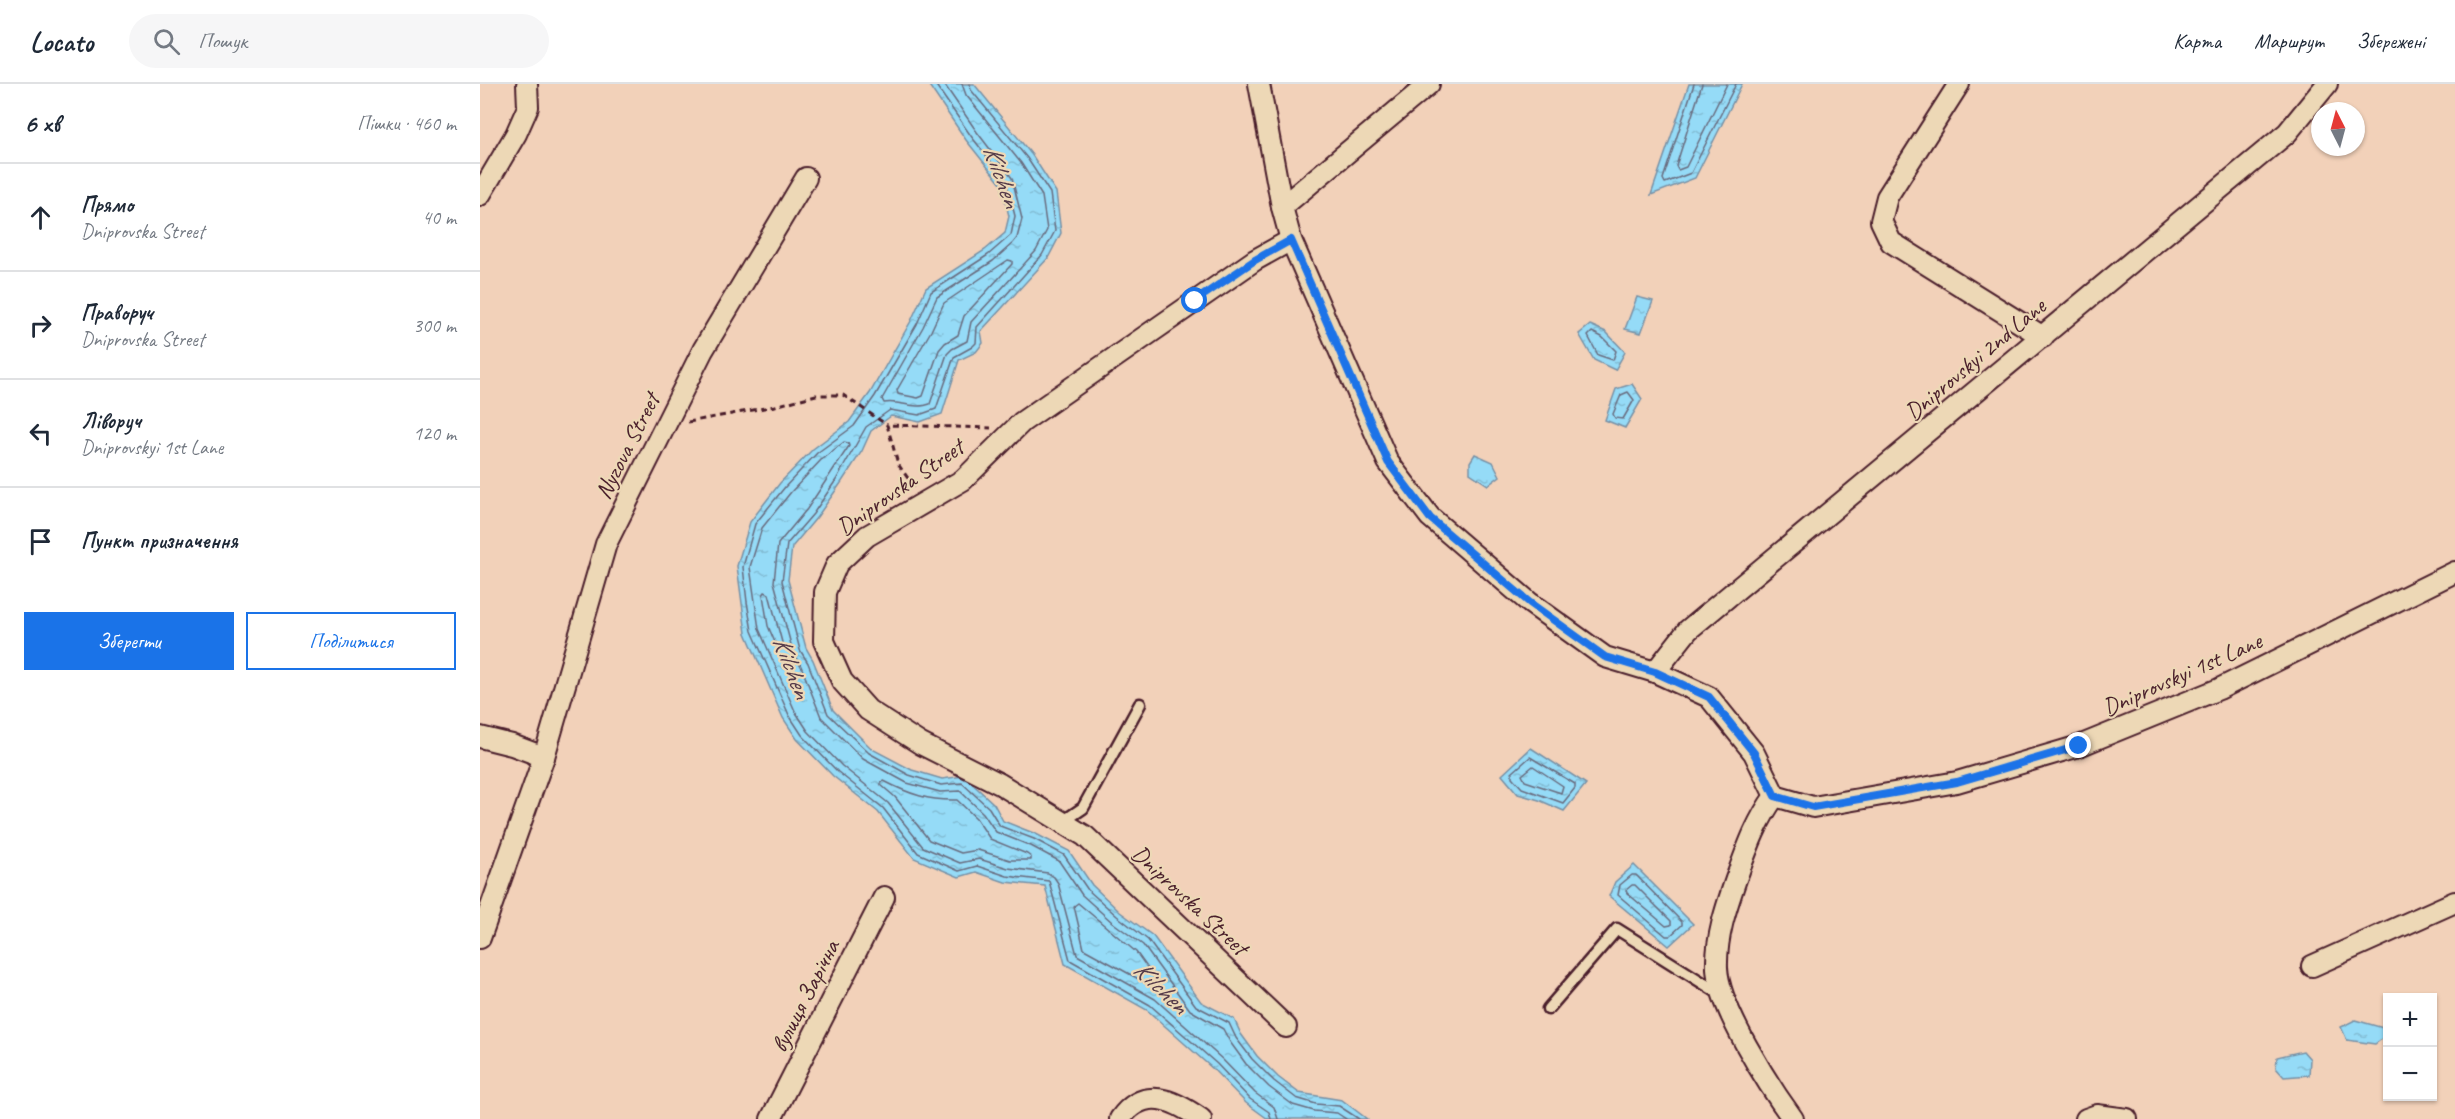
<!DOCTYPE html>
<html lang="uk">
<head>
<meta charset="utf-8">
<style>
	body { margin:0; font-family:Caveat,sans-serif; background:#f6f6f7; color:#1f2937 }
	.controls { position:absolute; right:18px; bottom:18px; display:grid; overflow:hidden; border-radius:0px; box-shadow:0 2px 4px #0004 }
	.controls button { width:54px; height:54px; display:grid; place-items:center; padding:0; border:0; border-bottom:2px solid #e0e1e3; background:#fff; color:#1f2937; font:30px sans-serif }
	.compass { position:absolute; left:1831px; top:18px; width:54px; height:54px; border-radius:50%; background:#fff; box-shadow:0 2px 4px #0004; rotate:354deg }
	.stop { position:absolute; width:18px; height:18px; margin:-14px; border:4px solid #1a73e8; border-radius:50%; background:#fff }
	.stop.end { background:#1a73e8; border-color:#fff; box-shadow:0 2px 6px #0008 }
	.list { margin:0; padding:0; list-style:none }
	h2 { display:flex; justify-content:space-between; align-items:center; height:78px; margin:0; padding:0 24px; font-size:26px }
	h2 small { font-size:20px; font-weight:400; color:#747a83 }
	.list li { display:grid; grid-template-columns:39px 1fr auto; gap:18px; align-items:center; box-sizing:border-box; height:108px; padding:0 24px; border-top:2px solid #e0e1e3 }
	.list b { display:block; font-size:22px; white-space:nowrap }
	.list p { margin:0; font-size:20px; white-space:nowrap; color:#747a83 }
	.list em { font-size:20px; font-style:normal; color:#747a83 }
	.actions { display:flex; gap:12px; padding:18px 24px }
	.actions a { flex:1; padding:14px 0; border:2px solid #1a73e8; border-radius:0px; text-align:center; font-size:21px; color:#1a73e8 }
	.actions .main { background:#1a73e8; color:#fff }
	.icon { flex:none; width:33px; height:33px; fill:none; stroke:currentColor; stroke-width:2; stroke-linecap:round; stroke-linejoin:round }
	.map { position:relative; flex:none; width:1975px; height:1035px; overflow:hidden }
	header { display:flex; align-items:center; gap:36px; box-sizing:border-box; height:84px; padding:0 30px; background:#fff; border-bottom:2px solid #e0e1e3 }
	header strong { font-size:28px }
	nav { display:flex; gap:33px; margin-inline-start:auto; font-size:21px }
	.search { width:420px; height:54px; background:#f6f6f7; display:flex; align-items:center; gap:15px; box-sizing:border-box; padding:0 21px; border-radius:33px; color:#747a83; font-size:22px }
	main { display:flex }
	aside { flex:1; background:#fff }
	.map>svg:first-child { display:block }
	.water { fill:url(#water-ripples); stroke:#7790a5; stroke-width:1.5 }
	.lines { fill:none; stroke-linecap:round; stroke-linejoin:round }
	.shore { stroke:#686a7d; stroke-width:1.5 }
	.lane-casing { stroke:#4a1f2b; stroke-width:15 }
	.street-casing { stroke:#4a1f2b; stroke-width:24 }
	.path { stroke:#4a1f2b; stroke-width:3; stroke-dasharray:6 4.5; stroke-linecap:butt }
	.lane { stroke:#edd8b6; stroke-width:10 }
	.street { stroke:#edd8b6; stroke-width:20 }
	.route { stroke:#1a73e8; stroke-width:8 }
	.labels { text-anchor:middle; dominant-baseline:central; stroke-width:4.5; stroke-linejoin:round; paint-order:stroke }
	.street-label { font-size:24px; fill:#4a1f2b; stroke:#edd8b6 }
	.water-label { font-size:26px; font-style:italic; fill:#553b4a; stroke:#edd8b6 }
</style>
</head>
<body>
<header>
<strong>Locato</strong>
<div class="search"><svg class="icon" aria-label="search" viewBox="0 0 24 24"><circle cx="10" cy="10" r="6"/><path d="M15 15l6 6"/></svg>Пошук</div>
<nav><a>Карта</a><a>Маршрут</a><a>Збережені</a></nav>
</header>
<main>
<aside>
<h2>6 хв<small>Пішки · 460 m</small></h2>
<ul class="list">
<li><svg class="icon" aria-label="ahead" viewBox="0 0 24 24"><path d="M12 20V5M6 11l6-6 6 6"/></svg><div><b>Прямо</b><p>Dniprovska Street</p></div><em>40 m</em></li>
<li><svg class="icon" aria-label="right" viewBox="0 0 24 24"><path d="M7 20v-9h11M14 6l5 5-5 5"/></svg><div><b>Праворуч</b><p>Dniprovska Street</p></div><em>300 m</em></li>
<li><svg class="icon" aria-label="left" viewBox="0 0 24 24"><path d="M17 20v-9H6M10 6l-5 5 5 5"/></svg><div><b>Ліворуч</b><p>Dniprovskyi 1st Lane</p></div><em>120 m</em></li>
<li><svg class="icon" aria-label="arrive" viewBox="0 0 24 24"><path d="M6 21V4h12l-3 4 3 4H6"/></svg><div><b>Пункт призначення</b></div></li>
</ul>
<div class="actions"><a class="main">Зберегти</a><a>Поділитися</a></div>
</aside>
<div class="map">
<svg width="1975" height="1035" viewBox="0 0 1975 1035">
	<defs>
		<pattern id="water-ripples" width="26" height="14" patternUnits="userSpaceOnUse" patternTransform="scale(1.5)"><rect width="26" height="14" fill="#95dbf7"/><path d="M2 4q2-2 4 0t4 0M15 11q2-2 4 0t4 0" fill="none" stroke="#82bcd4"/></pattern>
	</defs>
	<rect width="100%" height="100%" fill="#f2d1b9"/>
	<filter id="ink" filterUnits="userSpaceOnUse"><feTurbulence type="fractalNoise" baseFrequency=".0167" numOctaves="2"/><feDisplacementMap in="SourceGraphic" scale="12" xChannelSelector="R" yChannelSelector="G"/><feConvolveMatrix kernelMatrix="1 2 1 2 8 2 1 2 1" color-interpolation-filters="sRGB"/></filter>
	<g filter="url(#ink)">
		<g class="water">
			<path d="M448,0h46l58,71 24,37 5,41 -13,25 -67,73 2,12 -7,9 -17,8 -17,54 -22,8 -29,-6 -20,15 -9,20 -21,32 -24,34 -25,30 -4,33 18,68 7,12 20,50 39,39 40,21 30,9 22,-3 30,28 9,17 33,13 33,17 23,34 28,27 33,24 48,66 33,17 7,15 16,22 21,21 21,16 43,7 25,19h-99l-22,-16 -33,-34 -66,-59 -82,-46 -20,-78 -40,-4 -29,-10 -17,5 -45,-19 -36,-46 -45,-36 -36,-37 -14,-21 -37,-85 -9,-67 13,-44 30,-39 33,-34 36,-27 21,-29 41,-72 15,-33 59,-38 20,-17 4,-17 -8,-32 -35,-44z"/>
			<path d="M1209,0h53l-47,94 -44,17z"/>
			<path d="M1157,213l16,4 -12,32 -16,-4z"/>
			<path d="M1110,241l16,7 19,20 -10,18 -21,-10 -15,-26z"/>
			<path d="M1152,300l10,15 -17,29 -20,-8 11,-31z"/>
			<path d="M995,370l18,8 7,14 -12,9 -18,-12v-11z"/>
			<path d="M1051,664l55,36 -22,27 -25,-11 -21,-6 -16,-19z"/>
			<path d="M1154,781l59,59 -24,22 -60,-50 6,-14z"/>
			<path d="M1875,936l32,9v6l-12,9 -28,-4 -6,-13z"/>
			<path d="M1823,967l7,8 -1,16 -25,2 -8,-9 1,-11z"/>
		</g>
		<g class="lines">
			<g class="shore">
				<path d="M455,0l36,52 35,45 9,35 -4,19 -23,20 -57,37 -14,32 -42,72 -21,30 -37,27 -32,34 -30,37 -12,43 4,35 5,29 37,84 13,20 36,37 45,36 35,45 41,18 18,-5 30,10 42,5 21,79 80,45 67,59 33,35 19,13 2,7"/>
				<path d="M464,0l33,48 35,46 10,41 -5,19 -4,5 -20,18 -56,36 -14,30 -41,72 2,4c16,-3 30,7 46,1l17,-50 5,-5 15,-8 4,-19 65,-71 11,-21 -5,-34 -21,-33 -55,-68 -4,-11"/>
				<path d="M490,0l1,6 56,68 23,35 5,38 -13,24 -65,72 -1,16 -4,4 -18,10 -18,52 -17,6 -29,-5 -24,17 -30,53 -23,34 -26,30 -5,37 18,69 8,13 20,51 41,39 40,22 32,10 21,-2 27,25 11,18 34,13 30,16 24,35 29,26 31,24 48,66 33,17 7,15 16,21 22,22 22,17 20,6 23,2 20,13"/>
				<path d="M1214,0l-31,95 2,4 26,-10 45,-89"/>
				<path d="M1222,0l-26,82 2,4 8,-3 41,-83"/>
				<path d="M528,176l4,1v3l-48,52 -6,19 -13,8 -6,7 -16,46 -5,2 -20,-4 -1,-4 34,-59 13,-28z"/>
				<path d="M1112,248l10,5 14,14 -3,9 -15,-5 -10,-19z"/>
				<path d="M1148,308l6,8 -11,19 -8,-1 -2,-4 8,-19z"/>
				<path d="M285,508l4,2 14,52 -2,3 -4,-2 -9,-21 -5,-31z"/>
				<path d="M1050,673l45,27v4l-12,15 -41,-15 -10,-11v-4z"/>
				<path d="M1053,682l30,20 -2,7 -36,-12 -3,-6z"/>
				<path d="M404,697c25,13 45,20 73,19l19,18 14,21 37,15 4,3v3h-21l-32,-10 -17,3 -32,-13 -34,-43 -14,-12v-3z"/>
				<path d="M1152,791h4l46,47v3l-12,11h-4l-48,-41 2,-10z"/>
				<path d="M1152,801h3l36,36v4l-5,1 -39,-33 -1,-3z"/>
				<path d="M598,819l58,49 23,32 -1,4h-3l-71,-39 -10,-43z"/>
				<path d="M798,1035l-4,-12 -19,-14 -33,-34 -67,-60 -78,-44 -19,-72 -4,-6 -6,-4 -40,-5 -29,-9 -19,4 -37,-16 -35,-44 -46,-37 -34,-35 -13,-20 -36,-82 -9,-62 12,-39 29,-36 31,-33 22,-17 4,1 1,3 -42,63 -29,35 -4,38 19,70 8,14 20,51 42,42 44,24 33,9 20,-1 23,22 13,19 35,14 28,15 23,34 30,27 31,23 47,65 33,19 7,13 16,22 23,23 24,18 21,6 23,2 9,6"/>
			</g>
			<defs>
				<g id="lane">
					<path d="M581,739l22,-15 57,-104"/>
					<path d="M1068,925l69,-80 105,66"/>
				</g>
				<g id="street">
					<path d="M779,0l23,123 9,33 97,222 42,55 100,86 75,54 50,15 54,25 45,56 21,43"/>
					<path d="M1479,0l-72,113 -6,24 10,21 152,95"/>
					<path d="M0,111l36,-61 12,-27 -1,-23"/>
					<path d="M802,123l147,-123"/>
					<path d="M1175,588l33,-42 599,-497 40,-49"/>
					<path d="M0,653l32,8 32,12"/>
					<path d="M1295,712l38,11 144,-25 122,-36 140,-57 236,-117"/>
					<path d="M1295,712c-19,26 -28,53 -39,83 -10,29 -20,58 -19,89 2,40 52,118 76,151"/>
					<path d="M0,854l64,-181 62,-213 97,-194 103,-172"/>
					<path d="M1832,882l143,-64"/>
					<path d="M806,943l-201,-191 -85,-52 -79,-40 -53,-34 -26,-29 -18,-40 1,-49 12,-28 30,-28 96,-56 59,-58 233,-162 36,-20"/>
					<path d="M291,1035l113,-222"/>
					<path d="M640,1035c24,-34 54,-19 81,0"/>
					<path d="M1606,1035l11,-4 30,4"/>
				</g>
			</defs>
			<use href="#lane" class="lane-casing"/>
			<use href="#street" class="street-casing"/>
			<g class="path">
				<path d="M208,338l87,-16 41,-11h27l44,30"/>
				<path d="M434,403l-16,-23 -11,-39 104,3"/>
			</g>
			<use href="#lane" class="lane"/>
			<use href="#street" class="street"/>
		</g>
	</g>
	<g class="lines" filter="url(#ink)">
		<path class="route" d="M715,217l60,-41 36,-20 97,222 42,56 100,85 75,54 50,15 54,25 45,56 21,43 38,11 144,-25 122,-36"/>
	</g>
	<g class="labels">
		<g class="street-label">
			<text transform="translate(1495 275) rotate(-40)">Dniprovskyi 2nd Lane</text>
			<text transform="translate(147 362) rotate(-63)">Nyzova Street</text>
			<text transform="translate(420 403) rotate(-35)">Dniprovska Street</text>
			<text transform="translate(1702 590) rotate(-24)">Dniprovskyi 1st Lane</text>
			<text transform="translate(710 816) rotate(43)">Dniprovska Street</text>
			<text transform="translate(325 912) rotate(-63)">вулиця Зарічна</text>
		</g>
		<g class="water-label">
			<text transform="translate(522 92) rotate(70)">Kilchen</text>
			<text transform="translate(312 583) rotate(69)">Kilchen</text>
			<text transform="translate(681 903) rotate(44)">Kilchen</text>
		</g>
	</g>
</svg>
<div class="controls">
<button>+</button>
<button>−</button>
</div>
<svg class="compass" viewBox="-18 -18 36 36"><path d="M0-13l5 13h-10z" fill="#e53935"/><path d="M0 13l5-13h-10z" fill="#747a83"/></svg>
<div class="stop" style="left:715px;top:217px"></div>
<div class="stop end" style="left:1599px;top:662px"></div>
</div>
</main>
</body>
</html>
